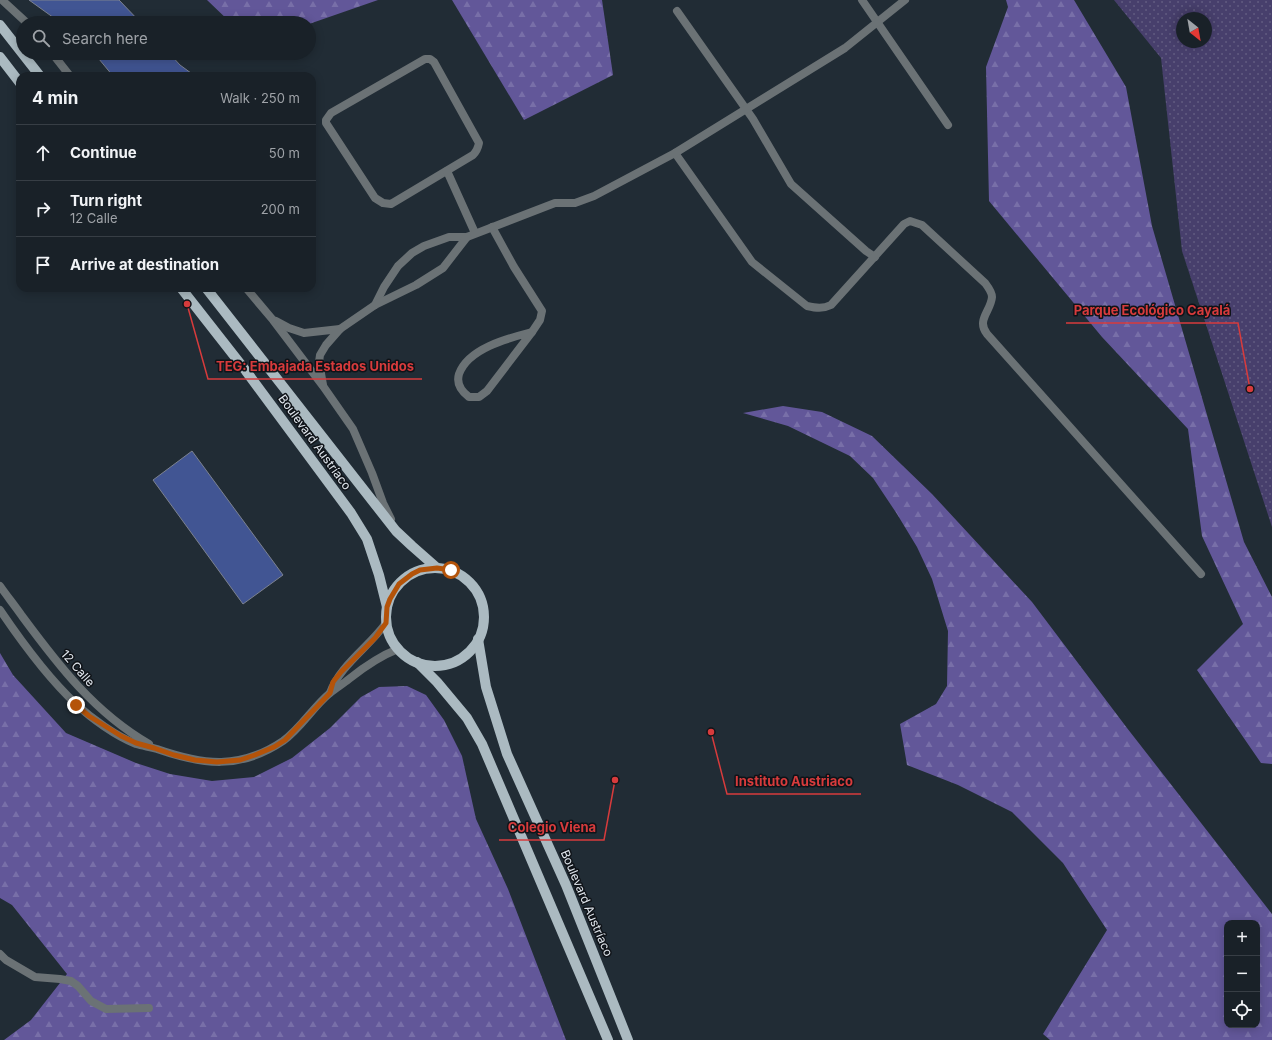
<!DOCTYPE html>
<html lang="en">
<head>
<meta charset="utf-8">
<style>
	body { margin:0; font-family:Inter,sans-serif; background:#222930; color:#f1f3f6 }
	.controls { position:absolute; right:12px; bottom:12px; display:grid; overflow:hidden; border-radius:8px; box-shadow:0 2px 10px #0003 }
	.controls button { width:36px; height:36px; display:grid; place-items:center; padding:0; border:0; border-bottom:1px solid #373e45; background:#192128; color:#f1f3f6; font:20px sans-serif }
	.compass { position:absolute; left:1176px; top:12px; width:36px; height:36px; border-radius:50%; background:#192128; box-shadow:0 2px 10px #0003; rotate:149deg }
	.stop { position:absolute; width:12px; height:12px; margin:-9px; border:3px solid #b45309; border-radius:50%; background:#fff }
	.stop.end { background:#b45309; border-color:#fff; box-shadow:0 1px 4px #0008 }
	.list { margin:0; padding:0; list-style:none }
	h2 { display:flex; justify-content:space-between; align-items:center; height:52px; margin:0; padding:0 16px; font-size:17px }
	h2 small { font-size:13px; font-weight:400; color:#9fa3a8 }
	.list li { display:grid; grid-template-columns:26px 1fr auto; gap:12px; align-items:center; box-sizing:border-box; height:56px; padding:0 16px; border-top:1px solid #373e45 }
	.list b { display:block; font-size:15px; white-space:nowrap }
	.list p { margin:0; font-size:13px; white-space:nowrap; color:#9fa3a8 }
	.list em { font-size:13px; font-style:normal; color:#9fa3a8 }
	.icon { flex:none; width:22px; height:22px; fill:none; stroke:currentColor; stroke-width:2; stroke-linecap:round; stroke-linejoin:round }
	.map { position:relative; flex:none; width:1272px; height:1040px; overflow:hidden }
	.search { position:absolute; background:#192128; box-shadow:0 2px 10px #0003; left:16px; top:16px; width:300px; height:44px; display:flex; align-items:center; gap:10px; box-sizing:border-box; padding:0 14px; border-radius:22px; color:#9fa3a8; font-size:15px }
	.panel { position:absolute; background:#192128; box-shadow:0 2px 10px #0003; left:16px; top:72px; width:300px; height:220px; border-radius:12px }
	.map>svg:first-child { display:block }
	.forest { fill:url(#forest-firs); fill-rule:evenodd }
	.park { fill:url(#park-dots); fill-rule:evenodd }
	.building { fill:#415593; stroke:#7c8290 }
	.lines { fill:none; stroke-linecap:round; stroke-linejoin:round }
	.minor { stroke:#6b7275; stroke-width:8 }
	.tertiary { stroke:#6b7275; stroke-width:8 }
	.primary { stroke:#abbac1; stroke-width:10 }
	.route { stroke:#b45309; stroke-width:5 }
	.labels { text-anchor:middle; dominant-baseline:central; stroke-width:3; stroke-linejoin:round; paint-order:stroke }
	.street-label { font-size:12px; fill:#e0e6ed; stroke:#0f1318 }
	.leader { fill:none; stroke:#d73b3c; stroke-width:1.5 }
	.callout-dot { fill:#d73b3c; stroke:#0f1318; stroke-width:1.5 }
	.callout-label { font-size:13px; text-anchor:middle; font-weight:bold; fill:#d73b3c; stroke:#0f1318; stroke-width:3; stroke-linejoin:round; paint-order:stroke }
</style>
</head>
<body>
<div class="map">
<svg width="1272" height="1040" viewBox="0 0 1272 1040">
	<defs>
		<pattern id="forest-firs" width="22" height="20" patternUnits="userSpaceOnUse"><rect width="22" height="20" fill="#625799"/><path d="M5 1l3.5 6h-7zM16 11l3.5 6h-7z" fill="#786fa8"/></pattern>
		<pattern id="park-dots" width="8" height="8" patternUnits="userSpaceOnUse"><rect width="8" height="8" fill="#473f6c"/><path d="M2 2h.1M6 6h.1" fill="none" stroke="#615b81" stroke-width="1.8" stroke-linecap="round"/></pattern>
	</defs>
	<rect width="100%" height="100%" fill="#212c35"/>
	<g class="forest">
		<path d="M207,0h171l-69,24v-1h-78z"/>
		<path d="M452,0h150l11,75 -89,45z"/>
		<path d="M1006,0h68l52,87 26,139 92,316 28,55v167l-11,-1 -64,-93 46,-46 -41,-88 -14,-107 -86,-92 -113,-136 -3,-134 22,-60z"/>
		<path d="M783,406l39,6 50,24 60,58 100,108 95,126 145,186v126h-222l-7,-6 64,-104 -44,-67 -51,-51 -54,-27 -51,-20 -7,-41 36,-20 11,-18 1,-55 -16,-52 -15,-32 -20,-33 -24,-36 -23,-22 -62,-30 -45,-13zM1227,923h30v102h-30z"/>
		<path d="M0,653l13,22 53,58 70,30 34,11 42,7 42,-4 38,-19 38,-30 31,-31 18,-10 28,-1 19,9 18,25 18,36 14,63 32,70 58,151h-562l27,-20 36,-46 -55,-69 -12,-7z"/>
	</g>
	<path class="park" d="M1114,0h158v527l-90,-276 -21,-193zM1182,18h24v24h-24z"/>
	<g class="building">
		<path d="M29,0h90l22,23h-80z"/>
		<path d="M94,53h75l11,12 15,11h-82z"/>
		<path d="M192,451l91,124 -40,29 -90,-124z"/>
	</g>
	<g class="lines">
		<g class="minor">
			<path d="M2,0l25,23"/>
			<path d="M862,0l86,125"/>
			<path d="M677,11l76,108 38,65 75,67 9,6"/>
			<path d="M52,53l18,23"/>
			<path d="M425,59h5l4,3 45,81c-1,5 -2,8 -6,12l-82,49 -8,-1 -8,-5 -49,-75v-3l5,-7z"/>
			<path d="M675,153l77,109 55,44c9,2 16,3 24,-1l73,-81 6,-3 12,4 63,58c3,4 7,9 7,14 -1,14 -16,23 -5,37l214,240"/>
			<path d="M447,171l28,62"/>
			<path d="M492,227l22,40 28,44 -2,9 -8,12"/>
			<path d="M246,288l27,32 50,66 30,43 19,44 11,30 8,16"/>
			<path d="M375,305l9,-18 14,-21 14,-13 12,-7 25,-9h18l88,-34h20l19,-7 81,-43 170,-105 60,-48"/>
			<path d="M276,321l13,7 15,5 36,-4"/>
			<path d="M532,332l-45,59 -8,6h-10c-8,-6 -13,-13 -10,-23 9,-26 50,-36 73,-42z"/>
			<path d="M323,385l-4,-23 1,-7 6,-10 14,-16 35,-24 41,-20 27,-17 24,-31"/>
			<path d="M0,954l6,6 29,17 25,2 11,2 7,5 13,15 15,8 43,-1"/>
		</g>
		<g class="tertiary">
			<path d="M0,586c7,10 15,20 22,30 37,50 72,96 127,128"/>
			<path d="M0,610c21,31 49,69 76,94 16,15 40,32 60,40 7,2 14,3 21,5 46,16 83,21 126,-8 18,-13 30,-34 47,-48 6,-5 13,-9 19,-14 15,-12 31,-23 49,-30"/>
			<path d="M330,693c10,-28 39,-46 56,-70"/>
		</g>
		<g class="primary">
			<path d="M0,25l40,51"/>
			<path d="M0,57l20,26"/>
			<path d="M181,288l65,83 105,142 16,26 12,36 8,32"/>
			<path d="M206,288l190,243 16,15 25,22"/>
			<circle cx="435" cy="617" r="49"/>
			<path d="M478,639l8,48 21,67 59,131 62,155"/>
			<path d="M417,662l20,20 30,36 15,26 126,296"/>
		</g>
	</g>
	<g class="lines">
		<path class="route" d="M76,705l13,11 32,20 15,7 18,5 20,7 21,5 22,2 23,-2 15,-5 19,-8 11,-7 45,-47 3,-11 8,-10 34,-34 11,-15 1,-16 3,-8 9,-15 13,-10 8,-4 17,-2 14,2"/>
	</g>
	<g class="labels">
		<g class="street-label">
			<text transform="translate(315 442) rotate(54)">Boulevard Austríaco</text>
			<text transform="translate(78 668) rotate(49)">12 Calle</text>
			<text transform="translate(587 903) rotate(67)">Boulevard Austríaco</text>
		</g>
	</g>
	<path class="leader" d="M1250 389L1238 323H1066M187 304L208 379H422M711 732L727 794H861M615 780L604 840H499"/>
	<g class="callout-dot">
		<circle cx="1250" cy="389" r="4"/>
		<circle cx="187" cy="304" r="4"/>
		<circle cx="711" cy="732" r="4"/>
		<circle cx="615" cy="780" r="4"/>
	</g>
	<g class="callout-label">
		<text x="1152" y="315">Parque Ecológico Cayalá</text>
		<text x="315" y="371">TEG: Embajada Estados Unidos</text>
		<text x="794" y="786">Instituto Austriaco</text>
		<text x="552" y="832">Colegio Viena</text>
	</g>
</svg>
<div class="controls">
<button>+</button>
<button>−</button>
<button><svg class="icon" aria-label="locate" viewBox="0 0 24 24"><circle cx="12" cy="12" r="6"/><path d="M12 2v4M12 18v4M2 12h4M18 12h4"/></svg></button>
</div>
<svg class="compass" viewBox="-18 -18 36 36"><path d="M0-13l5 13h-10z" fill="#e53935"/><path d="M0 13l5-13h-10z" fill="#9fa3a8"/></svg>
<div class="stop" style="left:451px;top:570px"></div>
<div class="stop end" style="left:76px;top:705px"></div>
<div class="search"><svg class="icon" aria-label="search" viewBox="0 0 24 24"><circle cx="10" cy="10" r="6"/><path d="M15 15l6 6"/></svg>Search here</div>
<section class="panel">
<h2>4 min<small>Walk · 250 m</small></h2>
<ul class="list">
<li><svg class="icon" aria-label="ahead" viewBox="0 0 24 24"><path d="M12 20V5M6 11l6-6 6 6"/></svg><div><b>Continue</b></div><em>50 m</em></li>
<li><svg class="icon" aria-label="right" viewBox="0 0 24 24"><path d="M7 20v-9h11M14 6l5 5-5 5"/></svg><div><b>Turn right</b><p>12 Calle</p></div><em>200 m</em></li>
<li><svg class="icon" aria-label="arrive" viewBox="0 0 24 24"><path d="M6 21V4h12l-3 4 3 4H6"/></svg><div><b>Arrive at destination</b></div></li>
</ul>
</section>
</div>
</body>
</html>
